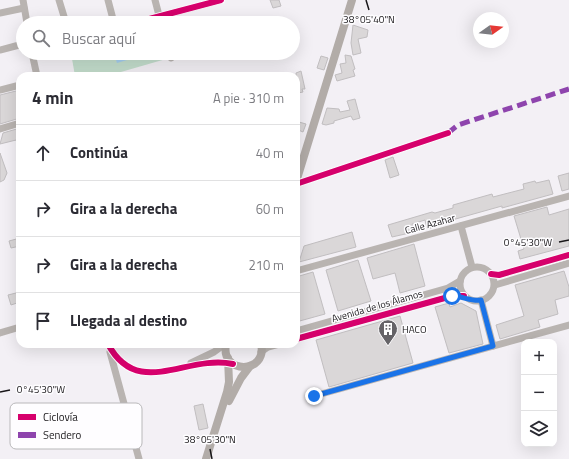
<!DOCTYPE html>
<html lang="es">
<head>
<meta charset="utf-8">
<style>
	body { margin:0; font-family:"Titillium Web",sans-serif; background:#f2f2f3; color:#2b2b33 }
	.controls { position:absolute; right:12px; bottom:12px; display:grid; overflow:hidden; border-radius:8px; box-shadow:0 4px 16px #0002 }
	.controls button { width:36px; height:36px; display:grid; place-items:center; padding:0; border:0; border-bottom:1px solid #e1e1e2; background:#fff; color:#2b2b33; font:20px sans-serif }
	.compass { position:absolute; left:473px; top:12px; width:36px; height:36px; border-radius:50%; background:#fff; box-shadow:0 4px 16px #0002; rotate:75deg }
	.stop { position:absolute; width:12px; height:12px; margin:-9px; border:3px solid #1a73e8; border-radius:50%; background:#fff }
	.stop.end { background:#1a73e8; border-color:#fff; box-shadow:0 1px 4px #0008 }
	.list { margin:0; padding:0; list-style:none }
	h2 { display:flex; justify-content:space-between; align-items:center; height:52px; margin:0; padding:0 16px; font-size:17px }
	h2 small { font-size:13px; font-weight:400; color:#7c7c81 }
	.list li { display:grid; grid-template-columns:26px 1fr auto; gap:12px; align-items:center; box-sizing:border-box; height:56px; padding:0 16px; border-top:1px solid #e1e1e2 }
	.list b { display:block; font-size:15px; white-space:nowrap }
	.list em { font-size:13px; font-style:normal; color:#7c7c81 }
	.icon { flex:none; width:22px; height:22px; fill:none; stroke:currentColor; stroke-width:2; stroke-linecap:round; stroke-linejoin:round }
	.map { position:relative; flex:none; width:569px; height:459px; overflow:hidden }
	.search { position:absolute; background:#fff; box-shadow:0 4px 16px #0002; left:16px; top:16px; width:284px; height:44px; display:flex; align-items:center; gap:10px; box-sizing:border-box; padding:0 14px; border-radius:22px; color:#7c7c81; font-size:15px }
	.panel { position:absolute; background:#fff; box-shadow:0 4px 16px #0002; left:16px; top:72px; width:284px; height:276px; border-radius:12px }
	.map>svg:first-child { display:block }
	.green { fill:#c4decd }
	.water { fill:#a5ceef }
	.building { fill:#dad7d8; stroke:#c1bec0 }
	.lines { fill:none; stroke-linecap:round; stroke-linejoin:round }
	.minor { stroke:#b9b4b1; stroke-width:7 }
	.major { stroke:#b2aca8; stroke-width:8 }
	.quiet { stroke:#8e44ad; stroke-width:5; stroke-dasharray:10 5; stroke-linecap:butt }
	.cycleway-casing { stroke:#fefdff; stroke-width:8 }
	.cycleway { stroke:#d6006c; stroke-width:6 }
	.route { stroke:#1a73e8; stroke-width:5 }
	.ticks { fill:none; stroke:#19171a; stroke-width:1.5 }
	.labels { text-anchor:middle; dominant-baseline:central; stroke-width:3; stroke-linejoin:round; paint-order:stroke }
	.street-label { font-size:10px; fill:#19171a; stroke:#fefdff }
	.poi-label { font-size:10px; fill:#19171a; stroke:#fefdff; text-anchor:start }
	.key { fill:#fefdff; stroke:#b9b8ba; stroke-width:1 }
	.key-label { font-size:11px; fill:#19171a }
	.ticks-label { font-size:10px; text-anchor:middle; fill:#19171a; stroke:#fefdff; stroke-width:3; stroke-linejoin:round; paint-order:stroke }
</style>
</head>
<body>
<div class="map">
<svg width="569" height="459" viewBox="0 0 569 459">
	<rect width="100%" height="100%" fill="#f3f0f5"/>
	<path class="green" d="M71,53h94l1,6 -59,17h-32z"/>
	<path class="water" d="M114,53h11l2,7 -10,3z"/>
	<g class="building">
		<path d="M270,0h9l2,6 -8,2z"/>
		<path d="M353,25l15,5 -1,7 -9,2 3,14 -8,2 -2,-12z"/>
		<path d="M345,55l6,1 4,13 -2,1 2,6 -18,5 -2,-6 7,-2 -2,-9 6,-1z"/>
		<path d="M321,56l7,2 -4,12 -7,-2z"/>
		<path d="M301,71l4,18h-3l1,3 -5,1 -2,-20z"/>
		<path d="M20,90v28l-20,6v-29z"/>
		<path d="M355,99l5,19 -7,2 -2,-4 -17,5v2l-8,2 -4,-1 5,-16 12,1 1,3 10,-2 -3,-9z"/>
		<path d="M299,122l7,2 -3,8 -7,-3z"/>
		<path d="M20,128v22l-4,-10 -16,4 3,-11z"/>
		<path d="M0,153l7,20 -3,7 -4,2z"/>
		<path d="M393,157l6,18 -9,3 -5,-18z"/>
		<path d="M569,173v16l-7,2 -4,-15z"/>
		<path d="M549,180l4,14 -51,14v-2l-50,14 1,2 -26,7 -2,-9 -13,4 2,8 -22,5 -4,-12 44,-13 3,1 18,-5v-3l39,-11 1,3 31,-8 -1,-5 12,-3 1,2z"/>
		<path d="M547,207l2,8 20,-6v37l-49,13 -2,-8 6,-2 -10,-33z"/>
		<path d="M352,232l4,15 -57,15 5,-16z"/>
		<path d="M20,238v8l-9,2 -2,-7z"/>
		<path d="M414,244l11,42 -25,7 -5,-20 -22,6 -6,-21z"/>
		<path d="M358,260l13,41 -33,10 -12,-41z"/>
		<path d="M564,271l5,16v9l-14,4 3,14 -20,6 2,7 -40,12 -4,-14 28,-9 -9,-31z"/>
		<path d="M313,272l12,42 -29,8v-45z"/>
		<path d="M20,292v10l-9,3 -3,-10z"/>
		<path d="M449,303l1,4 11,-4 15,8 7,33 -34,9 -14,-46z"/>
		<path d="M400,316l13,47 -84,24 -13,-47z"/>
		<path d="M203,404l5,24 -9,2 -5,-24z"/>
	</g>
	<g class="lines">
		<g class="minor">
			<path d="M23,0l4,23"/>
			<path d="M59,0l7,23"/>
			<path d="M108,0l6,23"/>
			<path d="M155,0l6,23"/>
			<path d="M0,13l24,-5"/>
			<path d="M134,23l87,-23"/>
			<path d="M0,50l23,-6"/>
			<path d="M32,53l5,23"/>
			<path d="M169,53l2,5"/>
			<path d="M0,90l20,-5"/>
			<path d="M0,129l20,-6"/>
			<path d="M296,184l152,-51"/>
			<path d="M461,226l11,41"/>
			<circle cx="477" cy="284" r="17"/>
			<path d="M296,271l273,-75"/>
			<path d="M491,274l8,1 70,-20"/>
			<path d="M495,285l74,-22"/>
			<path d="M481,300l12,46"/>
			<path d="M296,331l152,-43 12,-7"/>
			<path d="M0,333l20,-6"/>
			<path d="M296,339l156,-43h12"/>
			<path d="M108,344c30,56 78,10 125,20"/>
			<path d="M110,352l29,107"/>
			<path d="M261,352l7,-5 11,-3"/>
			<path d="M191,363l23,-11 11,-8"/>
			<path d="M314,396l255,-71"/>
		</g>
		<g class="major">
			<path d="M296,182l56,-182"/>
			<path d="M226,344c-6,31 42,30 35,0"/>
			<path d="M229,401l12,-23 9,-12"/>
			<path d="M206,459l21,-67 2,-10 -1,-24"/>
		</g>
		<path class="quiet" d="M448,133l10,-8 111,-36"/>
		<defs>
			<g id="cycleway">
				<path d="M134,23l87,-23"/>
				<path d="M296,184l152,-51"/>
				<path d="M491,274l8,1 70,-20"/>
				<path d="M296,339l156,-43h12"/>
				<path d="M108,344c30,56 78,10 125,20"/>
			</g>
		</defs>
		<use href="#cycleway" class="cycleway-casing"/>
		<use href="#cycleway" class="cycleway"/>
	</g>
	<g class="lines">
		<path class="route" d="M314,396l179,-50 -12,-46c-8,2 -19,-4 -29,-4"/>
	</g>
	<path class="ticks" d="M366,0l3,10M559,242l10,-2M0,392l10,-2M210,449l2,10"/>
	<defs>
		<symbol id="building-pin" viewBox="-11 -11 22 30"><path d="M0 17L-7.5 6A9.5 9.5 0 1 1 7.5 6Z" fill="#656367" stroke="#fefdff"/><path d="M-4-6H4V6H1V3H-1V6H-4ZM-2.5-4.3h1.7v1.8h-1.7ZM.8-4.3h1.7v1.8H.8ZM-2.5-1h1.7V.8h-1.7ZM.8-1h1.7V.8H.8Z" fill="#fff"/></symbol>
	</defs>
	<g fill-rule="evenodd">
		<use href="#building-pin" x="377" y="318" width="22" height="30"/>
	</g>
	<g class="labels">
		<g class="street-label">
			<text transform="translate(430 224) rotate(-15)">Calle Azahar</text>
			<text transform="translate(377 306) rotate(-16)">Avenida de los Álamos</text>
		</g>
		<g class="poi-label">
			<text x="402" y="329">HACO</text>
		</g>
	</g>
	<rect x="10" y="403" width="132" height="46" rx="6" class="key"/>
	<rect x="18" y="414" width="18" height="6" fill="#d6006c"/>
	<rect x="18" y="432" width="18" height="6" fill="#8e44ad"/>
	<g class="key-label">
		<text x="43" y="421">Ciclovía</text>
		<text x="43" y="439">Sendero</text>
	</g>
	<g class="ticks-label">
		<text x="369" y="23">38°05'40"N</text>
		<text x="528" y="246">0°45'30"W</text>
		<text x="41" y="393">0°45'30"W</text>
		<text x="210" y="443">38°05'30"N</text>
	</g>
</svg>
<div class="controls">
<button>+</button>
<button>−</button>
<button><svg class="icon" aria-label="layers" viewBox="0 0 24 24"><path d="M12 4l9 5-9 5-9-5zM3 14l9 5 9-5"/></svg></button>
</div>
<svg class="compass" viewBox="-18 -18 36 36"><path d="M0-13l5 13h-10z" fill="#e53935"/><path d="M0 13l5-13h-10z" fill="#7c7c81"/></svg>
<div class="stop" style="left:452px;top:296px"></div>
<div class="stop end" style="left:314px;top:396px"></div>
<div class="search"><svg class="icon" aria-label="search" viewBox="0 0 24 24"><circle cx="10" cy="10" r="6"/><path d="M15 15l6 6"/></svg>Buscar aquí</div>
<section class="panel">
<h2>4 min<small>A pie · 310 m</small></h2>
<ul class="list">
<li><svg class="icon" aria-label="ahead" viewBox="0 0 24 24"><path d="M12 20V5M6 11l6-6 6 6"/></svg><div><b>Continúa</b></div><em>40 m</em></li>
<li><svg class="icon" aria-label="right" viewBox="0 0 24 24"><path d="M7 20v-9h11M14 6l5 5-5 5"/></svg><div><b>Gira a la derecha</b></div><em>60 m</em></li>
<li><svg class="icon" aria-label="right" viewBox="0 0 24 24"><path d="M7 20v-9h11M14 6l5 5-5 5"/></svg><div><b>Gira a la derecha</b></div><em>210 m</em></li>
<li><svg class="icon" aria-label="arrive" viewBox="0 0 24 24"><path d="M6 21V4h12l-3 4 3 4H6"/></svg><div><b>Llegada al destino</b></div></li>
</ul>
</section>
</div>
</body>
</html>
